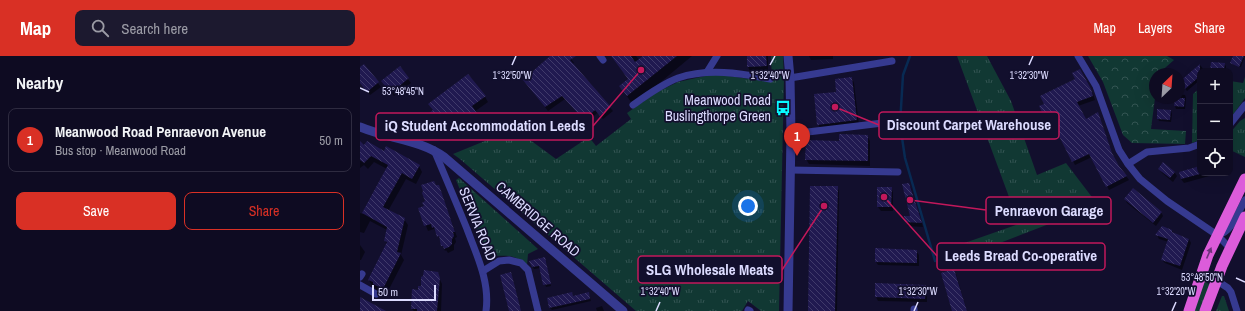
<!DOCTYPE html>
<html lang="en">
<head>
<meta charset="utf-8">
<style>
	body { margin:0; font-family:"Archivo Narrow",sans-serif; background:#1c192f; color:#f1f3f6 }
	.controls { position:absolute; right:12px; top:12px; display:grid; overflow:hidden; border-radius:8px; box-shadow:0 4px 16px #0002 }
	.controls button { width:36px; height:36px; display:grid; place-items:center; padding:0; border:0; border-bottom:1px solid #2e2b40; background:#0e0b22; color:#f1f3f6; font:20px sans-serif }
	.compass { position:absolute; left:789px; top:12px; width:36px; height:36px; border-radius:50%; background:#0e0b22; box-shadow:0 4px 16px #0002; rotate:25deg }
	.scale { position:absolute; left:12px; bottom:10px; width:64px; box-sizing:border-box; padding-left:4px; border:2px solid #dcdbff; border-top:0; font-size:11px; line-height:14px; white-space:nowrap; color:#dcdbff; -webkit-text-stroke:3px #120f2d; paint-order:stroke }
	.you { position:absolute; left:388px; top:150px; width:14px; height:14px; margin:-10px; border:3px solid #fff; border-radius:50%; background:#1a73e8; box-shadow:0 0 0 6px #1a73e833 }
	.badge { display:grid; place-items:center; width:26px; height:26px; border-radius:50%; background:#d93025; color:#fff; font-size:13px; font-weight:700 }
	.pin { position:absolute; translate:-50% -33px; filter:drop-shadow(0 1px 2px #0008) }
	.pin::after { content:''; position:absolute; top:21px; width:14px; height:12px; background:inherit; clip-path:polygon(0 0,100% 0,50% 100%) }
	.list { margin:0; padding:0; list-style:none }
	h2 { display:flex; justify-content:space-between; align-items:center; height:52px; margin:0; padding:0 16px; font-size:17px }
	h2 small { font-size:13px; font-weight:400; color:#9b9ba5 }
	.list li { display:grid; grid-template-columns:26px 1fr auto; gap:12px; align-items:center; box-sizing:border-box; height:64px; margin:0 8px 8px; padding:0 8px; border:1px solid #2e2b40; border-radius:8px }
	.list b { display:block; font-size:15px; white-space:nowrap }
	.list p { margin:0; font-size:13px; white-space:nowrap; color:#9b9ba5 }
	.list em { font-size:13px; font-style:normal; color:#9b9ba5 }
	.actions { display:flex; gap:8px; padding:12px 16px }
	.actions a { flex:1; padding:9px 0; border:1px solid #d93025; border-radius:8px; text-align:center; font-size:14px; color:#d93025 }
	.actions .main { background:#d93025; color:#fff }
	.icon { flex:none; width:22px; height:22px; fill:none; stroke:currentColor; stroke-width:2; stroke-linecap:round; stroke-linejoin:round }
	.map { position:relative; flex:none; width:885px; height:255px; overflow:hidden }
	header { display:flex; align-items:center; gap:24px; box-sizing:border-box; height:56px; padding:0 20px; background:#d93025; color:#fff }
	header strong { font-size:19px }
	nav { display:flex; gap:22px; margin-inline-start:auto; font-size:14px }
	.search { width:280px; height:36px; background:#1c192f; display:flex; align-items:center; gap:10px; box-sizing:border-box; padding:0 14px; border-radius:8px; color:#9b9ba5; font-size:15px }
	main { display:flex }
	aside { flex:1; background:#0e0b22 }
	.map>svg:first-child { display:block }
	.grass { fill:url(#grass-tufts) }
	.forest { fill:url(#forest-crowns) }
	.shadow { fill:#0007 }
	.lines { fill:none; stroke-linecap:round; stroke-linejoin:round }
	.stream { stroke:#082a53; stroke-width:2.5 }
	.building { fill:url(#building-back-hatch) }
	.minor { stroke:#363a90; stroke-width:7 }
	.tertiary { stroke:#363a90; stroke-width:9 }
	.trunk { stroke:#dc5cda; stroke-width:11 }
	.oneway { fill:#6d327b }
	.ticks { fill:none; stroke:#dcdbff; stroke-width:1.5 }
	.labels { text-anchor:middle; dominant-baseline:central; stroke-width:3.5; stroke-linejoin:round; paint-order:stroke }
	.poi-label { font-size:14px; fill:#dcdbff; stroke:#120f2d; text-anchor:end }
	.street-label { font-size:14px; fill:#dcdbff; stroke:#120f2d }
	.ticks-label { font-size:10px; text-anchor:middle; fill:#dcdbff; stroke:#120f2d; stroke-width:3.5; stroke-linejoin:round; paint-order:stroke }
	.leader { fill:none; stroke:#c2185b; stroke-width:1.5 }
	.callout-dot { fill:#c2185b; stroke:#120f2d; stroke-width:1.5 }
	.callout { fill:#120f2d; stroke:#c2185b; stroke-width:1.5 }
	.callout-label { font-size:15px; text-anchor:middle; font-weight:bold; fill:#dcdbff }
</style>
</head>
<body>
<header>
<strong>Map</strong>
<div class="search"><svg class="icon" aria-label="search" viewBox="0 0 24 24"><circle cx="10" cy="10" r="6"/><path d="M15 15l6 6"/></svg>Search here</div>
<nav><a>Map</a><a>Layers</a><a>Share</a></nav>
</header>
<main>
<aside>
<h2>Nearby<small></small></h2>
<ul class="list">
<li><span class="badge">1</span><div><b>Meanwood Road Penraevon Avenue</b><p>Bus stop · Meanwood Road</p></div><em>50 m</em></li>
</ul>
<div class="actions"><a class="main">Save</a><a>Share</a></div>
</aside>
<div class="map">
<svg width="885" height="255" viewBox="0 0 885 255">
	<defs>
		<pattern id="grass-tufts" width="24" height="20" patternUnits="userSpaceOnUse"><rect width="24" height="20" fill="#113833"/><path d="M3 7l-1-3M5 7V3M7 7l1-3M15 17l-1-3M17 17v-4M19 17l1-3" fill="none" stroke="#335452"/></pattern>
		<pattern id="forest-crowns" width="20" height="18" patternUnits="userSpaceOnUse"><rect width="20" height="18" fill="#113833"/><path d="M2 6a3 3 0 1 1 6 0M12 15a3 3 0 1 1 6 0" fill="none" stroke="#335452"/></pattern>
		<pattern id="building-back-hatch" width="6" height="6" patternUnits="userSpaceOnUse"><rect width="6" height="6" fill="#201950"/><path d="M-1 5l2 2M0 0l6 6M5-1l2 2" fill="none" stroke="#403a6a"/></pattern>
	</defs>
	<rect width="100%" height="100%" fill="#120f2d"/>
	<g class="grass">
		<path d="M411,0h12l1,22 -5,233h-18l-13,-10 -6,10h-106l-176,-152 -7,-5 44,-18 14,-10 45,33 33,-22 7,9 35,-27 -4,-6 30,-21 21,-10 36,-8 58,8z"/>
		<path d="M597,0h30l24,45 26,74 29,-12 32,42 -145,56h-12l-2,-9 80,-28z"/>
		<path d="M885,21v21l-15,21v-38l13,2z"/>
		<path d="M840,32v52l-8,3 1,-49z"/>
		<path d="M885,62v39l-15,-7v-17l10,-12z"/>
		<path d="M99,122l79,71 -10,5 -1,11c-13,-12 -23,-9 -40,-9l-31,-76z"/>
		<path d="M843,224l7,5 -10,26h-7z"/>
		<path d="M862,240h2l5,15h-13z"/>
	</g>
	<path class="forest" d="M728,0h79l7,4 -16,14h-3v24l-4,31 35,2 -1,13 -53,-1 -9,-8 -20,-53z"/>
	<g class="shadow">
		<path d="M192,0h17l5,7 -2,1 41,47 -10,8 -6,-6 -10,10 -22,-24 -17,12 -24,-31z"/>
		<path d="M251,0h25l3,4 6,-4h47l-59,49 -13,-19 9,-6z"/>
		<path d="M388,0h20v14l-18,1 -2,-4z"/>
		<path d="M449,0h24v3l-22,1z"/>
		<path d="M874,0h11l-4,11 -9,-4v1l-1,-1z"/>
		<path d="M864,8l2,2v5h-15z"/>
		<path d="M4,9l17,22 -11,8 -10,-13v-14z"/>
		<path d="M840,9l5,6h-5v9l-13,11 -7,-9z"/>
		<path d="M39,12l12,15 -17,13 -9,-11z"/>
		<path d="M720,14l13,24 2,6 -17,6 8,14 43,60 -20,10 -17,-33 -17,8 -24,-47 -4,2 -7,-13 37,-27z"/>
		<path d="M492,22l2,5 5,42 -38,4 -3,-5z"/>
		<path d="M819,38l6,1 1,3 -1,11h-9l-1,-3 1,-8h3z"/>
		<path d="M125,41l3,5 -14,10 9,12 -16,13 -8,-11 -20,15 -13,-17 8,-13 -5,-7z"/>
		<path d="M811,55l1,3 -1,8 -12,-1 -1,-3z"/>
		<path d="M507,80l3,5v25l-61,-2 -3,-5 34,-17z"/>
		<path d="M0,91l24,5 35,14 3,6 -6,12 -10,-5 -18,32 16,8 4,6 -7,30 3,5 -18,35 -9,-5 -5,-4 -3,-6 18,-36 -2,-3 2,-11 -17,-9 -6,12 -4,-1v-19l3,1 24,-45 -13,-7 -6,7 -4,-4 -4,3z"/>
		<path d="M803,108l12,9 2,3 -4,6 -11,-9 -3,-4z"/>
		<path d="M840,111v6h12l1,2 -29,8 -3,-4z"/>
		<path d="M549,128l2,4 12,39 -15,-1 -2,-4 -1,-5h6z"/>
		<path d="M477,131l2,4 -2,120h-28z"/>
		<path d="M531,132l2,4v19h-12l-3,-4z"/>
		<path d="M81,136l16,45 -2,1 1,4 -2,3v5l-6,3 -2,-3 -1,1 -4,-10 -7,-12 -6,2 -9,-23 6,-1z"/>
		<path d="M765,143l36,13 2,4 -7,10 -29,-23z"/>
		<path d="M812,175l2,3 15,5 2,4 -9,27 -17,-7 -3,-3 7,-18 -10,-3 -2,-4z"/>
		<path d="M0,189l5,7 -4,8h-1z"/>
		<path d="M556,195l3,4v11l-41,-1 -2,-3z"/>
		<path d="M186,205l5,25 -5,1 -6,-19 -6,1 -1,-2z"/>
		<path d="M594,215l2,3 11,37h-14z"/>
		<path d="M77,217l5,11 -1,27h-27l-2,-2 7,-18 3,-5z"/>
		<path d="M565,230l2,3v13l-49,-1 -2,-4z"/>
		<path d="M228,237l3,8 -39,9 -2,-2 -2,-9 25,-2z"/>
		<path d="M242,250l2,5h-7l-1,-3z"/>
	</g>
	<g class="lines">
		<path class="stream" d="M550,0l-7,19 -3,49 5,34 30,103"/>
	</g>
	<g class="building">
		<path d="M190,0h26l-6,4 41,47 -11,9 -5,-6 -11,10 -22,-24 -17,11 -22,-27z"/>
		<path d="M251,0h20l4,6 8,-6h34l-50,40 -8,-10 9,-7z"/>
		<path d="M387,0h19l1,10 -20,1z"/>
		<path d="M873,0h11l-5,11 -9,-4z"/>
		<path d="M851,6l14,1 -1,8h-14z"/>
		<path d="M4,8l15,18 -12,10 -7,-9v-16z"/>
		<path d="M840,8v12l-15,13 -6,-7z"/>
		<path d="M40,10l9,12 -18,15 -10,-12z"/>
		<path d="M720,13l11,20 2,7 -16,6 9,17 12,-7 14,41 7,13 8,10 -21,11 -17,-33 -17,8 -24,-48 -4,2 -5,-10 5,-2 -4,-8 35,-17 -3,-6z"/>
		<path d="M108,18l18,22 -14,10 9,13 -17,13 -9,-11 -19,15 -14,-17 11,-9 -5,-6z"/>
		<path d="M492,21l5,43 -40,5 -3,-31 22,-2 -1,-13z"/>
		<path d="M815,42h10l-1,9 -10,-1z"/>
		<path d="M797,53l14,1 -1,10 -13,-1z"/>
		<path d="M479,78l29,1v26l-63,-1 1,-20 33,1z"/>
		<path d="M0,85l4,4 3,-4 17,10 2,-5 34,19 -8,14 -10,-6 -19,34 22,11 -8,34 4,1 -18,36 -10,-5v-2l-5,-2 19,-38 -3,-1 3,-14 -25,-14 26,-48 -17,-9 -7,7 -4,-3z"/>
		<path d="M803,106l12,10 -5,6 -12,-9z"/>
		<path d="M840,110v8l-19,5 -2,-7z"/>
		<path d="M74,125l2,4h3l16,47h-2l1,4 -2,3v5l-3,3 -5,2 -1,-3h-2l-2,-10 -2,1 -3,-10 -2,1 -1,-4 -7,2 -6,-18 6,-2 -2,-3 3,-2 -3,-8 1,-2 -2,-6z"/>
		<path d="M549,127l13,40 -17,-1 -1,-6h6l-8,-32z"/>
		<path d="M450,130h28l-3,125h-27z"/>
		<path d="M517,131h15l-1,20h-14z"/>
		<path d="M773,132l29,24 -9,11 -29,-24z"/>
		<path d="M802,170l10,4v2l17,7 -9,27 -19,-6 7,-21 -13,-4z"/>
		<path d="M515,192l42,2v13l-42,-1z"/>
		<path d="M185,201l6,27 -8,1 -4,-19 -7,1 -3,-6z"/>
		<path d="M594,213l13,42h-15l-11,-38z"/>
		<path d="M64,214l14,2 2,6 -3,33h-20v-2h-6l1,-20 6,1v-4h3v-9l2,-1z"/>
		<path d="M151,216l8,31 2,8h-12l-9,-36z"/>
		<path d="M515,227l51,2 -1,14 -50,-2z"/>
		<path d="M212,236l1,4 16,-4 1,7 -41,9 -2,-10z"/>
		<path d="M0,241l26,14h-26z"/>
	</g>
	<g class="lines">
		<g class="minor">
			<path d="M240,0l3,4"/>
			<path d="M718,0l18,30 23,64 9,14 12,15 27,22 50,34 13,13"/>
			<path d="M347,16l10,-16"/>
			<path d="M430,22l102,-17"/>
			<path d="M273,49c14,-10 29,-21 45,-27 30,-10 62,-5 92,1"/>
			<path d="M870,68l15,-19"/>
			<path d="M431,78l100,-12"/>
			<path d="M74,94c11,26 22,52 33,79 10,27 23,53 19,82"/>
			<path d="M768,108l19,-12 42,-4 11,-4"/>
			<path d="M430,114l108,2"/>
			<path d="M857,179c15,-2 21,-23 28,-35"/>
			<path d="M123,215l16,-10 10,-1 12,3 7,7 10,41"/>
			<path d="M842,215l26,17 3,4 6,19"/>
			<path d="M0,221l2,-3"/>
			<path d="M0,229l16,9"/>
			<path d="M388,254l2,1"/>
			<path d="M554,255v-2"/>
		</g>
		<g class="tertiary">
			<path d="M0,71c28,12 59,12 84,30l179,154"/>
			<path d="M428,255l3,-177 -1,-56 -2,-22"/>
		</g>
		<g class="trunk">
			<path d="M829,255l19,-56 37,-76"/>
			<path d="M845,255l17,-45 23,-49"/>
		</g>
	</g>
	<defs><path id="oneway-solid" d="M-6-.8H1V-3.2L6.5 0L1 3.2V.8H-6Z"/></defs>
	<use class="oneway" href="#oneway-solid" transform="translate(849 197) rotate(-67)"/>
	<path class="ticks" d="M152,9l4,-9M410,9l5,-9M669,9l4,-9M0,32l9,4M876,222l9,4M296,255l4,-9M554,255l4,-9M812,255l4,-9"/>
	<defs>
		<symbol id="bus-bare" viewBox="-9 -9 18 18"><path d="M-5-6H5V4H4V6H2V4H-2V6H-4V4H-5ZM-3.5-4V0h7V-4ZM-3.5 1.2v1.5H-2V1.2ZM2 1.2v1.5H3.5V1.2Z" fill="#07faff" stroke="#120f2d" stroke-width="2.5" paint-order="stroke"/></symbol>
	</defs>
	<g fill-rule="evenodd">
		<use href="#bus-bare" x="412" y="41" width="22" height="22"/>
	</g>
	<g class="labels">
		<g class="poi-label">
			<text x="411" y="44">Meanwood Road<tspan x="411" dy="16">Buslingthorpe Green</tspan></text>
		</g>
		<g class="street-label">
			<text transform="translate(178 163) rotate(41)">CAMBRIDGE ROAD</text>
			<text transform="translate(118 168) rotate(68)">SERVIA ROAD</text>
		</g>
	</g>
	<g class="ticks-label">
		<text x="152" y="23">1°32'50"W</text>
		<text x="410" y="23">1°32'40"W</text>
		<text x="669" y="23">1°32'30"W</text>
		<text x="43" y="39">53°48'45"N</text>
		<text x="842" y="225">53°48'50"N</text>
		<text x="300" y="239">1°32'40"W</text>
		<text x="558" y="239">1°32'30"W</text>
		<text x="816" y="239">1°32'20"W</text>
	</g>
	<path class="leader" d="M475 51L519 69M281 14L233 70M550 144L626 154M524 141L577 200M464 150L422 214"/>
	<g class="callout-dot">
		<circle cx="475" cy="51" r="4"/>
		<circle cx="281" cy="14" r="4"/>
		<circle cx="550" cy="144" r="4"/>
		<circle cx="524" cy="141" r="4"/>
		<circle cx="464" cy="150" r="4"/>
	</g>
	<g class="callout">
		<rect x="519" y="56" width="180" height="27" rx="4"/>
		<rect x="16" y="57" width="217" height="27" rx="4"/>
		<rect x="626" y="141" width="125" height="27" rx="4"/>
		<rect x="577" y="187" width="168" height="27" rx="4"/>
		<rect x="278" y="200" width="144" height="27" rx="4"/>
	</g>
	<g class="callout-label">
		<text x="609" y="74">Discount Carpet Warehouse</text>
		<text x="125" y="75">iQ Student Accommodation Leeds</text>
		<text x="689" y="160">Penraevon Garage</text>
		<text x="661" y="205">Leeds Bread Co-operative</text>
		<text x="350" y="219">SLG Wholesale Meats</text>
	</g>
</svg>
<div class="controls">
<button>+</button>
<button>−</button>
<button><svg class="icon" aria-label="locate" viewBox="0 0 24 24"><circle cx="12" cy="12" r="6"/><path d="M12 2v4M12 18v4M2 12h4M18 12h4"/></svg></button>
</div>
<svg class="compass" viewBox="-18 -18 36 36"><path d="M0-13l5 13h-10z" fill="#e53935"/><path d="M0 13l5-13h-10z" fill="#9b9ba5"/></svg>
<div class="scale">50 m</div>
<div class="you"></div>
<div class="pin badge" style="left:437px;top:100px">1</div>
</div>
</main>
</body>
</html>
